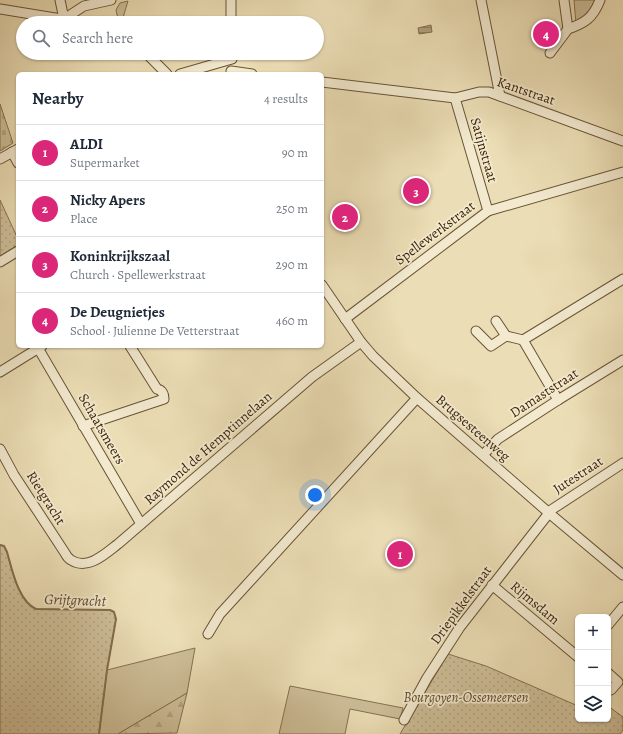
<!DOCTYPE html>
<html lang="en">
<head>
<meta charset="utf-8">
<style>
	body { margin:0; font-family:Alegreya,serif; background:#f6f6f7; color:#1f2937 }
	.controls { position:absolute; right:12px; bottom:12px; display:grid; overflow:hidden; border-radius:6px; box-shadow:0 1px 3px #0004 }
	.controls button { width:36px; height:36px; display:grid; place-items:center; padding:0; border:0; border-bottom:1px solid #e0e1e3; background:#fff; color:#1f2937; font:20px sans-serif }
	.you { position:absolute; left:315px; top:495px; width:14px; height:14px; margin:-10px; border:3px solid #fff; border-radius:50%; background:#1a73e8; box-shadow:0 0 0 6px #1a73e833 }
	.badge { display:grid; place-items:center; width:26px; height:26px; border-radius:50%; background:#db2777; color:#fff; font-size:13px; font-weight:700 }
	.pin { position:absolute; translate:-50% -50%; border:2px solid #fff; box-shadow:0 1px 4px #0006 }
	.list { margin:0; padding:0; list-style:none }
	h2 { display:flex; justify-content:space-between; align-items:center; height:52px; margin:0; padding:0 16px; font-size:17px }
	h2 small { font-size:13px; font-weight:400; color:#747a83 }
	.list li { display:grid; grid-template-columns:26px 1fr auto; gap:12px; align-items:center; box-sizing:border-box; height:56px; padding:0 16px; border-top:1px solid #e0e1e3 }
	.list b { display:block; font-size:15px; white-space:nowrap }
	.list p { margin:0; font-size:13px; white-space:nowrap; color:#747a83 }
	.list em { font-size:13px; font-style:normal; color:#747a83 }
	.icon { flex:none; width:22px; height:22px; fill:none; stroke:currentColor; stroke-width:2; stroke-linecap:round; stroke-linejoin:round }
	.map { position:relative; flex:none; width:623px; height:734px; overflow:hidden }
	.search { position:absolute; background:#fff; box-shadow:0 1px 3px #0004; left:16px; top:16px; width:308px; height:44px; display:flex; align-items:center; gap:10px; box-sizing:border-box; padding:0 14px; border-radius:22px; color:#747a83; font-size:15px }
	.panel { position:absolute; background:#fff; box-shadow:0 1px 3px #0004; left:16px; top:72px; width:308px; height:276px; border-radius:6px }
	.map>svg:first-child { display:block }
	.green { fill:#cdbe98; stroke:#857250 }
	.forest { fill:url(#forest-firs); stroke:#857250 }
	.cemetery { fill:url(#cemetery-stones); stroke:#857250 }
	.park { fill:url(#park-dots); stroke:#857250 }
	.water { fill:url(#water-rules); stroke:#826f4d }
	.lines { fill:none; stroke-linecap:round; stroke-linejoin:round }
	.stream { stroke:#826f4d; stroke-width:2 }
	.minor-casing { stroke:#685434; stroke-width:11 }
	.minor { stroke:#f2e9cf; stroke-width:9 }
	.labels { text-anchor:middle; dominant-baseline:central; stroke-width:3.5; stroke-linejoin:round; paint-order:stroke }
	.street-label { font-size:14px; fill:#3d2609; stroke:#f2e9cf }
	.park-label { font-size:14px; font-style:italic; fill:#614c2d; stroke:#f2e9cf }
	.water-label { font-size:15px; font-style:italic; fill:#604a2b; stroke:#f2e9cf }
</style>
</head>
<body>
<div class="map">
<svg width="623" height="734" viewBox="0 0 623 734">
	<defs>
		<pattern id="forest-firs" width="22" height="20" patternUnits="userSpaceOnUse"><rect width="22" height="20" fill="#cdbe98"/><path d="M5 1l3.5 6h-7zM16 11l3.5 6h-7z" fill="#b1a382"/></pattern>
		<pattern id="cemetery-stones" width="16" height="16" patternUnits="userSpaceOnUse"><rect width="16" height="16" fill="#cdbe98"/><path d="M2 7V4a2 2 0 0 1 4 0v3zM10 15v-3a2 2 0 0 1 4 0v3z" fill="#b1a382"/></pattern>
		<pattern id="park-dots" width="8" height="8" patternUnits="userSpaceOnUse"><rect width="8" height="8" fill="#cdbe98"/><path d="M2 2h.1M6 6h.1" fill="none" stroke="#b1a382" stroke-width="1.8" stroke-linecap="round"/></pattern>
		<pattern id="water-rules" width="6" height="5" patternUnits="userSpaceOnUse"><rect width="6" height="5" fill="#b09f7b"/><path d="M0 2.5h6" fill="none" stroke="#908163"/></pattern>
	</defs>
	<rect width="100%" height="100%" fill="#ebddb5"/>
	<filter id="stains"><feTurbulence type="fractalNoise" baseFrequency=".005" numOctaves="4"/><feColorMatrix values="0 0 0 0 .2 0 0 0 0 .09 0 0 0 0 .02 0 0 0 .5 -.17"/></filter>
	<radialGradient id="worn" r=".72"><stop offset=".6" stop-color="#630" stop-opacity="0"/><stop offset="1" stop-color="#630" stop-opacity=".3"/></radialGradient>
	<g class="green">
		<path d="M574,0h24l-3,7 -19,17z"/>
		<path d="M128,1l-6,20 -5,-6 -1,-5 4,-7z"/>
		<path d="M195,648l-8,45 -69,41h-19l8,-64z"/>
		<path d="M290,686l113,22 -3,11 -50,-10 -5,25h-66z"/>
	</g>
	<path class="forest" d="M187,693l-10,40 -59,1z"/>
	<path class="cemetery" d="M0,104l13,39 -13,8z"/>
	<g class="park">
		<path d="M0,200l18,39v6l-18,11z"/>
		<path d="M0,545l4,1 3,6c5,17 11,49 29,57l74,1 4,2 2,7 -9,51 -8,64h-99z"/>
		<path d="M448,654l38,12 92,40v13h30v-13l15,11v13l-3,4h-220z"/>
	</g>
	<path class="water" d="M431,25l1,7 -13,2 -1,-6z"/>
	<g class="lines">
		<path class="stream" d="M0,545l4,1 3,6c5,17 11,49 29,57l74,1 4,2 2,7 -9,51 -8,64"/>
		<defs>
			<g id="minor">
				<path d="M60,0l4,19"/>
				<path d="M231,0v23"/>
				<path d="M481,0l19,96"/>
				<path d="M564,0l4,29c17,-6 25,-11 32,-29"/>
				<path d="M0,9l86,14"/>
				<path d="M64,19l20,-13 27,-6"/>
				<path d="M146,53l21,21"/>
				<path d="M550,53l18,-24"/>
				<path d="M231,71l21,3"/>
				<path d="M180,74l52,-15"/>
				<path d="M322,82l133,16 24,-6h10l134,49"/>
				<path d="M455,98l33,113"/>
				<path d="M12,152l6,11"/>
				<path d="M0,159l18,-10"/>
				<path d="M0,262l18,-11"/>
				<path d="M322,285l39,57 12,14 44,42 132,115 74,62"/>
				<path d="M345,319l143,-108 135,-39"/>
				<path d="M496,321l10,15 17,4"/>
				<path d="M476,331l15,15 15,-10"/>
				<path d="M38,348l103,176"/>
				<path d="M0,372l42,-26"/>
				<path d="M558,400l-35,-60 100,-61"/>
				<path d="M83,426l81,-27c0,-5 -2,-9 -7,-10l-27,-43"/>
				<path d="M0,449l14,26 51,78c1,2 4,6 6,7 17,11 35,-7 47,-16l194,-167 49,-35"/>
				<path d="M483,455l15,-16 60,-39 65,-40"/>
				<path d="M548,512l75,-49"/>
				<path d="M492,585l86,72"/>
				<path d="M608,625l15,-18"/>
				<path d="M208,634l12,-20 197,-216"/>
				<path d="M608,673l10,9 -7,8 -3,-3"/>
				<path d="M404,720l23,-42 33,-51 89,-114"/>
			</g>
		</defs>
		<use href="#minor" class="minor-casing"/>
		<use href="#minor" class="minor"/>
	</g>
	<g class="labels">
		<g class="street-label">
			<text transform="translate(526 91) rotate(19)">Kantstraat</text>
			<text transform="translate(484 150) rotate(74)">Satijnstraat</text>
			<text transform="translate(435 233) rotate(-37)">Spellewerkstraat</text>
			<text transform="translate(544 393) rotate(-33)">Damaststraat</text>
			<text transform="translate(473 428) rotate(41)">Brugsesteenweg</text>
			<text transform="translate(102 429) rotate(60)">Schaatsmeers</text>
			<text transform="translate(208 448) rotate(-41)">Raymond de Hemptinnelaan</text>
			<text transform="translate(578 475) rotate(-33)">Jutestraat</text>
			<text transform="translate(46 498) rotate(58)">Rietgracht</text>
			<text transform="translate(535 603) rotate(40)">Rijmsdam</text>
			<text transform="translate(461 605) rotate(-54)">Driepikkelstraat</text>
		</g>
		<g class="park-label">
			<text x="466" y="697">Bourgoyen-Ossemeersen</text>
		</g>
		<g class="water-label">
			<text transform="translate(75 600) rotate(2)">Grijtgracht</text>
		</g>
	</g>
	<rect width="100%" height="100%" filter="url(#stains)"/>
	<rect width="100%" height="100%" fill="url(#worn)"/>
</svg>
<div class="controls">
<button>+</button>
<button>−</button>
<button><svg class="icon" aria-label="layers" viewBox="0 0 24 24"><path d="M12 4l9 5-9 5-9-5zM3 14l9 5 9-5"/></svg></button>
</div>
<div class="you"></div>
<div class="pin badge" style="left:400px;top:554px">1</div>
<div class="pin badge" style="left:345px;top:217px">2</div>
<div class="pin badge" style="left:416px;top:191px">3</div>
<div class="pin badge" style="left:546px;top:34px">4</div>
<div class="search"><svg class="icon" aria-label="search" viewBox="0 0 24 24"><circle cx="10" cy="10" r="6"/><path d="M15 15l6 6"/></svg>Search here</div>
<section class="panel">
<h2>Nearby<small>4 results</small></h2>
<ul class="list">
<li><span class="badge">1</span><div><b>ALDI</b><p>Supermarket</p></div><em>90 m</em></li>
<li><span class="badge">2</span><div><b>Nicky Apers</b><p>Place</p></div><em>250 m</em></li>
<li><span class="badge">3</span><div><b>Koninkrijkszaal</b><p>Church · Spellewerkstraat</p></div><em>290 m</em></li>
<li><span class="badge">4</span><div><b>De Deugnietjes</b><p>School · Julienne De Vetterstraat</p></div><em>460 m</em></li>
</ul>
</section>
</div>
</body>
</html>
